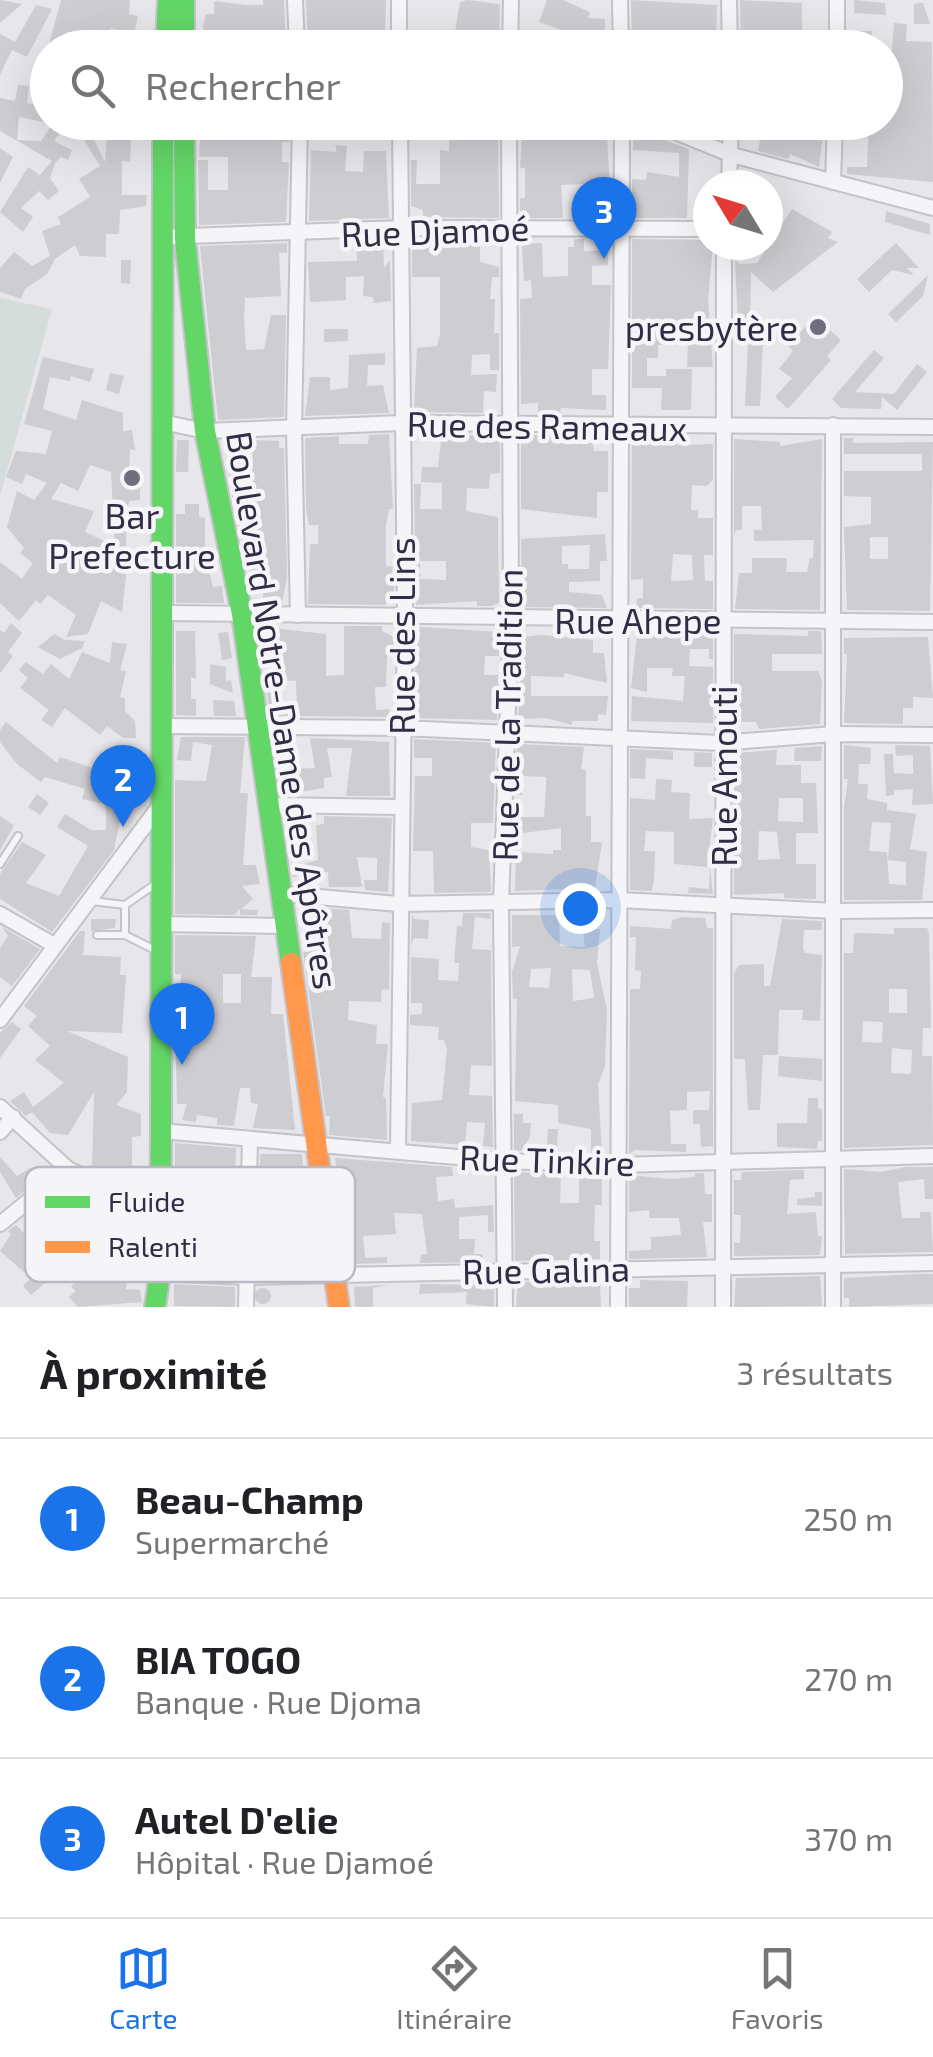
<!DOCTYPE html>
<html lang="fr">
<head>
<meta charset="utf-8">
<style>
	body { margin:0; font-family:"Exo 2",sans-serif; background:#f6f6f6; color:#202124 }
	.compass { position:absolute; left:693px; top:170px; width:90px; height:90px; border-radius:50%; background:#fff; box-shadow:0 10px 40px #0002; rotate:308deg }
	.you { position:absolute; left:580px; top:908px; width:35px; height:35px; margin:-25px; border:8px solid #fff; border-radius:50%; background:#1a73e8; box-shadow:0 0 0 15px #1a73e833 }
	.badge { display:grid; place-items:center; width:65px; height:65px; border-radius:50%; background:#1a73e8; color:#fff; font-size:32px; font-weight:700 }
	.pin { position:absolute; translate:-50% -82px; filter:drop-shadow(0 2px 5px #0008) }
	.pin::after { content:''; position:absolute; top:52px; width:35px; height:30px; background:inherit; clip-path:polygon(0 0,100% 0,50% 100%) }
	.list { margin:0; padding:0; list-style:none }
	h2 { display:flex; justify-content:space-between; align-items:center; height:130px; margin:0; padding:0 40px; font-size:42px }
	h2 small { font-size:32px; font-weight:400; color:#757577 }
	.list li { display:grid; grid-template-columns:65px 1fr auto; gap:30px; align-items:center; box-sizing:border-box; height:160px; padding:0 40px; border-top:2px solid #e0e0e0 }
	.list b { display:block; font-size:38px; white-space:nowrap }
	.list p { margin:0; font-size:32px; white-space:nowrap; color:#757577 }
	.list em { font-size:32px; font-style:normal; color:#757577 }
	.icon { flex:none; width:55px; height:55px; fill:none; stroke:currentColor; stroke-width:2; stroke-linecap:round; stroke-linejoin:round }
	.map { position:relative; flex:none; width:933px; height:1307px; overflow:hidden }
	.search { position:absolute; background:#fff; box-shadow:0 10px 40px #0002; left:30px; right:30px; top:30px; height:110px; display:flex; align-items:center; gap:25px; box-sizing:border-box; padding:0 35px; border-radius:55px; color:#757577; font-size:38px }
	.sheet { height:610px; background:#fff }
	nav { display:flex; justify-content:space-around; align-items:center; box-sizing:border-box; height:140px; border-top:2px solid #e0e0e0; background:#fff; font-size:28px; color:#757577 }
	nav a { display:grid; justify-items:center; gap:5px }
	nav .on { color:#1a73e8 }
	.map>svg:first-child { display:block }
	.green { fill:#d4ddd9 }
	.building { fill:#cecdd2; fill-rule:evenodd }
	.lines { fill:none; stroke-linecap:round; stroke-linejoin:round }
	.lane-casing { stroke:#c4c3c8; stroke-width:10 }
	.street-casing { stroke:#c4c3c8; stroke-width:18 }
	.fast-casing { stroke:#c4c3c8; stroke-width:24 }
	.slow-casing { stroke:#c4c3c8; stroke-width:24 }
	.lane { stroke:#f5f5f7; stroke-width:6 }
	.street { stroke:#f5f5f7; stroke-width:14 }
	.fast { stroke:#63d668; stroke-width:20 }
	.slow { stroke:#ff974d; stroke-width:20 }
	.poi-dot { fill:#716d7e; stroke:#f5f4f9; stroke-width:4 }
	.labels { text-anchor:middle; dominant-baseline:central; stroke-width:9; stroke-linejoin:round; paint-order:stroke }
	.street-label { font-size:35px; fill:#322c44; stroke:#f5f4f9 }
	.poi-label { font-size:35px; fill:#322c44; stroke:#f5f4f9; text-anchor:end }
	.key { fill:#f5f4f9; stroke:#bab8c3; stroke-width:2.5 }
	.key-label { font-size:28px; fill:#322c44 }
</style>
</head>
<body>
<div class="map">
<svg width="933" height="1307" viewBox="0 0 933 1307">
	<rect width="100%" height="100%" fill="#e7e6ea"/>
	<path class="green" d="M0,298l52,11 -52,187z"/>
	<g class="building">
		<path d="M0,0l22,4 -22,19z"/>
		<path d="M61,0h69l-1,14 9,2 -4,18 -24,-6 -5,20 -34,-10 -2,10h-21z"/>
		<path d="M263,0h21l2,48h-83v-22l3,-12h8v-13l32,4h17z"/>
		<path d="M306,0h80l-1,34h-12v14h-65z"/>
		<path d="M468,0l32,4 -1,41 -83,3v-17l39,1 5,-30z"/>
		<path d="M547,0h16l27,12 -2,6 17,1v29h-43v-9h24l-47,-17z"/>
		<path d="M631,0l86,5 -1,43h-84z"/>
		<path d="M740,0l62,3v44l-61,1z"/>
		<path d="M854,0l31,3 1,12 -32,-2z"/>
		<path d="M923,3l7,21h-16v-20z"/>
		<path d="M36,5l16,4 -25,48 -15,-7 -12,25v-41l15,8z"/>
		<path d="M894,23l13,1 -1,17 26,1 1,140 -86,-8v-7h20l2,-45h17z"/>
		<path d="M848,31h24v10l-24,1z"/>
		<path d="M18,85l11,1 -2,17 21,4v16l-29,-6 -2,23 24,1 13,-19h39l-5,6 17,34 3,-40h24l-2,40 -8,-1v34h25l-1,11 -26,4 -1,24h-13v23l-26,-1 -5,-11 -20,14 -8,15 -22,15 -4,10 -21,-7v-24l14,-16 18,14 18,-10 -8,-25 19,-7 -3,-7 32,-20 -11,-18 21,-13 -21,-34 -15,-5 -10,14 18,9 -4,10 -7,-3 -6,6 -5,15 9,13 -11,9 -9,-9 -18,17 12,9 -10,15 -23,-20 28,-45 12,8 12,-14 -52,-30v-33l15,3z"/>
		<path d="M460,122h38l1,96 -76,-1v-7l-12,-4v-46h6l-1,24h24v-34l9,1v-12h11z"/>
		<path d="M523,122h83l5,79h-14l-1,-13 -10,-4 -25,1 2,33h-43v-20h5v-30h-5z"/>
		<path d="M680,122l38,5 -2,10z"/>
		<path d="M742,122l82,6 -5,39 -29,-13 -2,5 -30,-8 2,-12 -19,1z"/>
		<path d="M209,123h73v10h7v9h-7v20h7l-3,60 -87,3 -1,-65h10v30h20v-33h-29l1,-17h9z"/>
		<path d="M633,139h29l27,10 -2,69h-55v-39l14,1 1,-8 32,5v-24l-46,-3z"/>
		<path d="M336,145l11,1 -2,25 18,1 1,-21h22l3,67 -80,3 2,-71 25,2z"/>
		<path d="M0,148l13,9 -13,26z"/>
		<path d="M792,209l40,23 -4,6 10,4 -65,50 -22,-20 -1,53h-12l-3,-65 5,4 17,-1z"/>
		<path d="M886,211l44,13v11l-45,-13z"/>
		<path d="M383,239l1,29 6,-8 1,41 -17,2 -1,-6 -10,-1 1,-20 -18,1v23l-36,2 -2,-40 49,-1 -1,-21z"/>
		<path d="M417,239h82l-19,3v20l19,5v10h-7l-2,22h5l-1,34h5v37h-9v-16l-18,1 -1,20 26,-1 -1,18 -12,-1 -1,22 -69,-1 3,-64 20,-2 3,-12v-57h-28v-31h6z"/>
		<path d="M574,239h10v12l24,-1v15l-16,1v19h19l-3,84h-16v26h14v15l-45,-2 -1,6 -22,-1v-10l-17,1 -1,-105 12,-1 -1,-18 -7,1 -2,-37 20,-1 1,34 25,-1v-29h6z"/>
		<path d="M632,239l76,1v5h5l-5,55 5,67h-26l1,-23 -30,1v13h-11v18h19v-7h26l-1,41h-30l1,-22h-30z"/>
		<path d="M287,243v10h-8l2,43 -36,2 -1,19 2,33 18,-1 7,-34h15l-2,102 -66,3 -18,-174z"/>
		<path d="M896,243l23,25h-12l7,7 -22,-5 -23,22 -12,-13z"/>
		<path d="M121,260h10l-1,24 -9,-1z"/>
		<path d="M928,275l-5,21 -27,26 -8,-8z"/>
		<path d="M815,316l26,24 -14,16 4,4 -43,49 -13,-12 17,-19 -13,-9 14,-18 -16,-16 8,-8 10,11z"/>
		<path d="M324,329h24v12l-24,1z"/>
		<path d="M748,342h15l-3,64h-15z"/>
		<path d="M874,350l10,8 -29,34 39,2 23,-30 10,8 -30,38 -15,-13 -1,12 -40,-1 -9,-9z"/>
		<path d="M385,353v12h-17l-1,21 16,-1 6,28 -84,3 5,-39h20v13l18,-2 1,-33z"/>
		<path d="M43,357l51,12 -4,13 -19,-6 -1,5 -20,-4 -7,32 33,11 6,-20 41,13v18l9,-1 3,20 -5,-1 -1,30h11v21l-10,1 -4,7v41h-8l8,27 -4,36 -21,-11 -13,33 -22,3 10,-22 -28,-20 -8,9 -4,-4 -17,21 -19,-18v-41l22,17 11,-16 -13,-10 4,-5 -17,-21 10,-36 17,9 13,-17 -21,-9 -4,10 -16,-7 10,-26 30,3 6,-23 -28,-7zM90,465l21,7 4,74 -30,-14 9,-21 -43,-12 10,-16 17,8z"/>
		<path d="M110,373l14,3 -5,18 -13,-4z"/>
		<path d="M389,434l4,75h-4l-3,16v41l8,1v30l-7,-1 -1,9 -78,-1 2,-60h8v-19h-9l-3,-17 -1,-70 34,-2v8h29l1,-9z"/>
		<path d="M447,434l53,3v36l-10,1 -1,15 -22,-1 -1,23 32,6 1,86 -8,3h-14v-5l-61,4 -2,-121h7l-1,25h22v-26l-21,-1 1,-15h16l3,-26h6zM420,561h26v19l-26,-1z"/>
		<path d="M521,435h48v9l24,-1 1,8h14v41h-11v26l-76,-9z"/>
		<path d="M667,437l10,1v7l36,-1v36l-6,6 -15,-1 -1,25h7v8h15v37h-9l1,26h8v28l-77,-1 1,-10h6v-19l-12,1 1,-142zM673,554l19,1 1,25 -22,1z"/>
		<path d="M844,438h9v5l80,-1 -3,169 -83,-1 -3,-83 27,-3v-27l-27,-1v-25h78v-17h-78zM870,537h18v22h-18z"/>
		<path d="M734,439l46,3v4l42,-7 -2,171 -85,-1 4,-36h13v-15h35l-1,14h21l3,-14h3l1,-18 -60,1v-11h8l-1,-24h-19v24h-6l-2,6z"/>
		<path d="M177,440h12l-1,32h-12z"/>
		<path d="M252,440l27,1v7h5l3,128 -5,28 -28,-1 -1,-5 10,1 1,-23h-14l1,-15 -5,1 -16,-75 -1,-22 24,-1z"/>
		<path d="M185,504h14v13l6,1v36l8,33 9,-1 2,17h-48v-89h9z"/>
		<path d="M605,534l2,27h-7v20l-31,1v10l33,3 5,13 -85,-1 -1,-68zM590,545l-1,24h-21v-5h-6v-18z"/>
		<path d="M11,623l11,10 -14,19 5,4 -13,17v-43l4,3z"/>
		<path d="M344,626h38v5l12,6v15l-7,3 -1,32h-11l1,23 13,-1v8l-119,-1 -6,-44 15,1 -1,10 -8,-1 4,26 23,1 -1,-28 -16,-1 2,-36h-10v-16l54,6v42l18,-1z"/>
		<path d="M420,627l80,5 -1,24h-14l-1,19h14l-1,45 -83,-2 1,-81h5z"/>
		<path d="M176,631h19l1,48 -5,-2v22h5v17l-20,-1z"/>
		<path d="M808,631h13l1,23h-50v17h46l4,9 -2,44 -61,5 -3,-7h-22v-88l74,2z"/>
		<path d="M228,632l4,26 -10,2 -4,-27z"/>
		<path d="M54,634l11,6 20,1 -3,7 -22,11 -22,-12z"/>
		<path d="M700,634h13v25h-4v-10h-19l-1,17 24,1v56l-82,-2 1,-25 51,5 2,-25h-13l1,-8h-26v24l-16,-4 6,-53z"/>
		<path d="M542,635l51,5v13h11l3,30 -43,-10v4l-33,-1v20h77l-2,19 -8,-1v7h-26v4l-26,-7 -28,1 5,-82z"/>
		<path d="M928,637l5,61 -20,-1v11h-10v16l-59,-1 3,-69h-3v-16z"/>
		<path d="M112,642l15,2 -7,26 6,1 -6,26 5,1v13l10,10 1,17h-13l-16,-12 -7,9 -35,-27 -13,19 -11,-7 8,-10 -29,-22 8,-10 -9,-8 7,-8 17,12 8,-10 18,15 13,-27 28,11z"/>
		<path d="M210,664l16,3v14l5,-1 2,13 -23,-9z"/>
		<path d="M213,700l21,1 2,15h-22z"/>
		<path d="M6,722l51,41 3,-6 50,17v-26h16v25l11,1 -1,24 -12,4 -10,48 -62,82 -52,-33v-25l22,-32 24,13 -20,28 33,13 29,-50 -31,-19 8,-13 26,16h15v-20l-2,-6 -22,-5 3,-10 -40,-12 -4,5 -24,-18 -17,-22v-12z"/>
		<path d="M181,737h64l-5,56h8l-5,72h13l4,19 -18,2 11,13 -12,10 17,1 -1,5h-17v-6l-6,6 -59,-1v-134l31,1 6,-36 -19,-3 -2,19 -14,-1z"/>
		<path d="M310,738l79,4 1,54h-44l6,-48h-25l5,29 -8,1v10l-43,7 -8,-56h6l1,9 11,-1v22l24,-1z"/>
		<path d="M414,739l82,4 -3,80h-22v24l18,3 2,42 -57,1 -1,-42h-20l2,-75h17v-18h-18z"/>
		<path d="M517,744l67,3 -3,22 5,1v46h5v26h11l-7,46 -80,3 1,-39 37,2v-4h8v-22l-45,6 1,-17h27l2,-30v-10l-23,-1 -1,19h-7z"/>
		<path d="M844,745l27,3 -1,16h-11l-1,20h10l-1,15 20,4v7l29,4 -6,35 17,3 -5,48h-78v-92l4,-29h-4zM872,822l19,1 -3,37 18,2v23l-17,-1 -2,-32 -18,-1z"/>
		<path d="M895,745l35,1 3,58 -21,1 1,-16 -19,1v5l-8,1 -2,-42h9l1,19 19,1v-19l-17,1z"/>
		<path d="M822,746l-1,15h-27l1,-13z"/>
		<path d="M630,749l43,2v9l-27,-2 -1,21 -15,-1z"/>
		<path d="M777,750l-1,15h25v18h15l2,50h-22v31h20v35l-32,-1v-5l-50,2v-142zM779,798h24v24l-25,-1zM759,831l18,1 3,27 -22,1z"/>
		<path d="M694,752l18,1v14h-18z"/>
		<path d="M656,779l16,1 -1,12 19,1 -1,26 24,-1 -6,49 -33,-3v-32l-28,-1 -2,20h11l-1,30 -2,10 -22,-1v-92l25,2z"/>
		<path d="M37,794l12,9 -9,12 -12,-8z"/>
		<path d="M0,816l14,9 -14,26z"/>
		<path d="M324,816l68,2 -4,74 -23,-2 -1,-10h13v-22l-20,-1 5,30h-33l-1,-15 -35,5 -2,-9 27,-8 -2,-35 8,-1z"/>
		<path d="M710,867l3,27 -25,-1 1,-6 20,2z"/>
		<path d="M321,908l28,2 3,28 29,1 1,-17 8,1 -1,67 -7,-1 -1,13 -32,-1 -1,19 29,5 -1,19h12l-5,53 3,1 1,42 -58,-5 1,-19h-4l-23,-164 6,-1 -5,-31 9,-1 -1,-7z"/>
		<path d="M580,911h12l1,18h7l-3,34 10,47 -2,56 -7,18 4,70 -11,-1v-24l-33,-6v-18l-43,-4 2,-102h-4l-1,-27 8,-26 -8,1v-32h47l1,31 25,1zM551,968l-2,20 -20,-1 2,-18zM572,969l18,1 4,28 -21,3z"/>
		<path d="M463,913h27l1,6 -16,-2 -3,32 19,1 1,116 -21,-1 -2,30 23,1 1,51 -10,-1 2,-23 -18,-1 -2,23 -54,-4 1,-38 30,-3 5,-51 -3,-9h-6l1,-13 -29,-2v-10l12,-1v-11h-11v-46l28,2 -1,21 20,1 1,-18h-5l3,-37h5z"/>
		<path d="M412,914l2,5 15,1 -1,19 -14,-1 -3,6z"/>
		<path d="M682,917l23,1 2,10h6v218l-12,1 -1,-23h-7v-14h16l1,-19 -23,1v18l-17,1 1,33h15v8l-51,-2 -6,4 1,-165h10l1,-18 -6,-1 1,-33h-6v-11l41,3 1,-9z"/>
		<path d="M91,919h25l-1,9 -24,3z"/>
		<path d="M782,919l40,2v9h-18l-1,18 2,5 17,2 -2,66 -18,-1 1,-10h-24l-1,45h-15l-3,55h-12l-3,-51h-11v-86l5,-8 25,-1v22h6z"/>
		<path d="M2,927l38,22 -28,37 -12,-9v-29l8,-12z"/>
		<path d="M894,928h33l2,5 2,95h-8l-1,28h10l1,89 -89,3v-195h9l1,-20 40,1zM889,989h18v24h-18zM863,1021l20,1 -1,21 -20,-1zM892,1048l20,2 -1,24 -20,-1z"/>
		<path d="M80,931h5l-2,24 38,2 -1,18h6l-4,58 -55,-2 61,26 -1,35 -11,13 25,9v22l-9,1v50l-21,-9 2,-8 -6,6 -15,-8 2,-76 -26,43 -18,-2 -18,-21 -6,4 -16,-15 14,-9 9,15 31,-24 -29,-23 15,-14 -22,-20 9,-10 -13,-10z"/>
		<path d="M175,935l81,1 -5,41h21l-1,37h12l12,116 -42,-2 5,-24 -7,-1 -1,-15h-10l-6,38 -17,-1v-7l-20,-3 -1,7 -14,-2 5,-16h-10l-2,-80h4l2,-50h-6zM223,974h18v29h-18z"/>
		<path d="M12,1022l9,7 -21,29v-25z"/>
		<path d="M779,1056l43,3v22l-44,-5z"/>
		<path d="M808,1098h10v10l4,1v32h-4l-1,8 -40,-2v-24h30z"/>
		<path d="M514,1114h9v9h8l-1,14 -9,14 -7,-1z"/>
		<path d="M548,1129h10l-1,23h-10z"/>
		<path d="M175,1143l61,5 -1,26 -30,-5 -1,20 1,10 30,2 3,7 -4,58 -60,-3z"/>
		<path d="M260,1154h42l9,110 -11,1 -2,-24 -21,1 -1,24h-18z"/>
		<path d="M0,1157l17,19 15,-9 7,12 -23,19 -16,-26z"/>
		<path d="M335,1158l117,9 1,9 -17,1 2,24 16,-2 1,9 38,-3 1,27h-6v-17l-29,2v22h16l-1,15h9v8l-63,1 1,-9h6l-5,-40 -28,-1 2,21 -33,2 2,22 22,-1v6l-38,1z"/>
		<path d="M905,1167h28v32h-8l-1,-20 -26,3 4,36h18v-6h11l2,40 -88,2 -1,-85 37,3z"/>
		<path d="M804,1170v9l-14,1 -3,34 29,-2 2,24h4l-2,19 -86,1v-13h6l1,-28h-7v-35h7l1,-8z"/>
		<path d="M514,1172l47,2 -1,29h19v-25l23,1v26h-7l-1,36h6v18l-85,2z"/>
		<path d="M695,1173h9l1,21h7v28h-9l4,35 -78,2v-8l22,-1v-13l30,-2 -2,-17h-30v-8l-20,2v-37l41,4 25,-2z"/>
		<path d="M815,1192h7v14l-25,-1v-6l18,-2z"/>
		<path d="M106,1207l30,6 -10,76 14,1 2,12 -64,5 -9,-10 7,-6 -5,-4 6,-7 -4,-2 21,-26 3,2 9,-18 -5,-5z"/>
		<path d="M16,1225l24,23 20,-19 23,21 -52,45 -8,-9 8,-8 -31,-27 11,-17 -3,-3z"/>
		<path d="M918,1274h15v30l-84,3v-9h-5v-20z"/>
		<path d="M820,1276l2,30 -88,1 2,-29z"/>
		<path d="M640,1280l48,1 -1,26h-58v-19h11z"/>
		<path d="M600,1282l1,25h-85l2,-25z"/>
		<path d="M174,1284l61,3v20l-61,-1z"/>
		<path d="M420,1284l62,1v5l12,-1v18l-28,-3 1,-12 -48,2z"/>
		<path d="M388,1285l-15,3v19h-18l-1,-20z"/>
		<circle cx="263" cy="1296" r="8"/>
	</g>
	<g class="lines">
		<defs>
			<g id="lane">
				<path d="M0,864l18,-28"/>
				<path d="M157,883l-32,22v30l34,17"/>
				<path d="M91,901l34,4"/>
				<path d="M97,935h28"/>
			</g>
			<g id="street">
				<path d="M295,0l2,48"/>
				<path d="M399,0v48"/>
				<path d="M620,0l1,48"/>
				<path d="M729,0l1,48"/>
				<path d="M510,48l1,-48"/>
				<path d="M837,48v-48"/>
				<path d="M637,122l36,9 59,24 201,53"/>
				<path d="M833,182l2,-60"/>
				<path d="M729,185l2,-63"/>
				<path d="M163,237l239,-9 306,1"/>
				<path d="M162,422l43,9 196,-8 532,4"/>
				<path d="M833,425v882"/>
				<path d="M163,613l770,9"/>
				<path d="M298,615l-4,-186 6,-307"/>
				<path d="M159,726l243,2 318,15 113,-9 100,1"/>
				<path d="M270,805l130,2"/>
				<path d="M284,894l114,10 221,-4 215,11 99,-1"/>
				<path d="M0,914l54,31"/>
				<path d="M160,924l125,2"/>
				<path d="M0,1020l161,-216"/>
				<path d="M0,1107l68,62 90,42"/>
				<path d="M161,1131l342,30 117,4 313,-9"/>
				<path d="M0,1132l13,-15"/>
				<path d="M398,1150l7,-533 -5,-495"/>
				<path d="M0,1224l68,-55"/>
				<path d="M160,1273l85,4 688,-14"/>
				<path d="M246,1307l4,-168"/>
				<path d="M505,1307l-4,-403 10,-285 -2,-497"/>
				<path d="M618,1307l4,-1185"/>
				<path d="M723,1307l1,-1062"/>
			</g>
			<g id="fast">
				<path d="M184,0v48"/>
				<path d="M166,48l2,-48"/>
				<path d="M184,122l1,117 20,192 37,183 49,349"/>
				<path d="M155,1307l5,-34 1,-142 2,-1009"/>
			</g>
			<path id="slow" d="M291,963l48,344"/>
		</defs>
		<use href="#lane" class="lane-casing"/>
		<use href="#street" class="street-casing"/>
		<use href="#fast" class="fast-casing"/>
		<use href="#slow" class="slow-casing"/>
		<use href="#lane" class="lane"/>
		<use href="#street" class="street"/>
		<use href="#fast" class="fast"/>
		<use href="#slow" class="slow"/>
	</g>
	<g class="poi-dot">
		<circle cx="818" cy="327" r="10"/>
		<circle cx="132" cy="478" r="10"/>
	</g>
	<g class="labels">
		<g class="street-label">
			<text transform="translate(435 230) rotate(-2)">Rue Djamoé</text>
			<text transform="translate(547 425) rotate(1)">Rue des Rameaux</text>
			<text x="638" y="620">Rue Ahepe</text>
			<text transform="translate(401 636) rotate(-90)">Rue des Lins</text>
			<text transform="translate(284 710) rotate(81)">Boulevard Notre-Dame des Apôtres</text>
			<text transform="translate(506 715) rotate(-89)">Rue de la Tradition</text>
			<text transform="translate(723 776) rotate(-90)">Rue Amouti</text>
			<text transform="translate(547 1159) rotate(2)">Rue Tinkire</text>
			<text transform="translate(546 1269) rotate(-1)">Rue Galina</text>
		</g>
		<g class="poi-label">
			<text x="798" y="327">presbytère</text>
			<text x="132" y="515" text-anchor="middle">Bar<tspan x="132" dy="40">Prefecture</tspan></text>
		</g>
	</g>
	<rect x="25" y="1167" width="330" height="115" rx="15" class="key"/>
	<rect x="45" y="1196" width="45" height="12" fill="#63d668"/>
	<rect x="45" y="1241" width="45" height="12" fill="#ff974d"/>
	<g class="key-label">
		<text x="108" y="1212">Fluide</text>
		<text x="108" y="1257">Ralenti</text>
	</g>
</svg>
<svg class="compass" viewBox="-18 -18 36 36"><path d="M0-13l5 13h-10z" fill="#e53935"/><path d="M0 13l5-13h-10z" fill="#757577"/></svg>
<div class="you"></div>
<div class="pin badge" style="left:182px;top:1065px">1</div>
<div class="pin badge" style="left:123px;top:827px">2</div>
<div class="pin badge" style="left:604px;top:259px">3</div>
<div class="search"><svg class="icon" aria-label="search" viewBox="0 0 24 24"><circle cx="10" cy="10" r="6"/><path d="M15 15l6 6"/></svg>Rechercher</div>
</div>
<section class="sheet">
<h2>À proximité<small>3 résultats</small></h2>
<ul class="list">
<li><span class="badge">1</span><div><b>Beau-Champ</b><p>Supermarché</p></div><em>250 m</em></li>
<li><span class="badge">2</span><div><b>BIA TOGO</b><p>Banque · Rue Djoma</p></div><em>270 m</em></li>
<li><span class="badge">3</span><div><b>Autel D'elie</b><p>Hôpital · Rue Djamoé</p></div><em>370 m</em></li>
</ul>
</section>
<nav>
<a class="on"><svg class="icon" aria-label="map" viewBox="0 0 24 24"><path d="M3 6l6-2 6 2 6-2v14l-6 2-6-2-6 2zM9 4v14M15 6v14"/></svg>Carte</a>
<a><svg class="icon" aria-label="directions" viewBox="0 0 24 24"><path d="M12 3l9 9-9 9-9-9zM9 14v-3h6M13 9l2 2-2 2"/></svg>Itinéraire</a>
<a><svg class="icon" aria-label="saved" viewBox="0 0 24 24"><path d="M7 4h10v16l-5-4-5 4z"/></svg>Favoris</a>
</nav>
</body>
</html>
